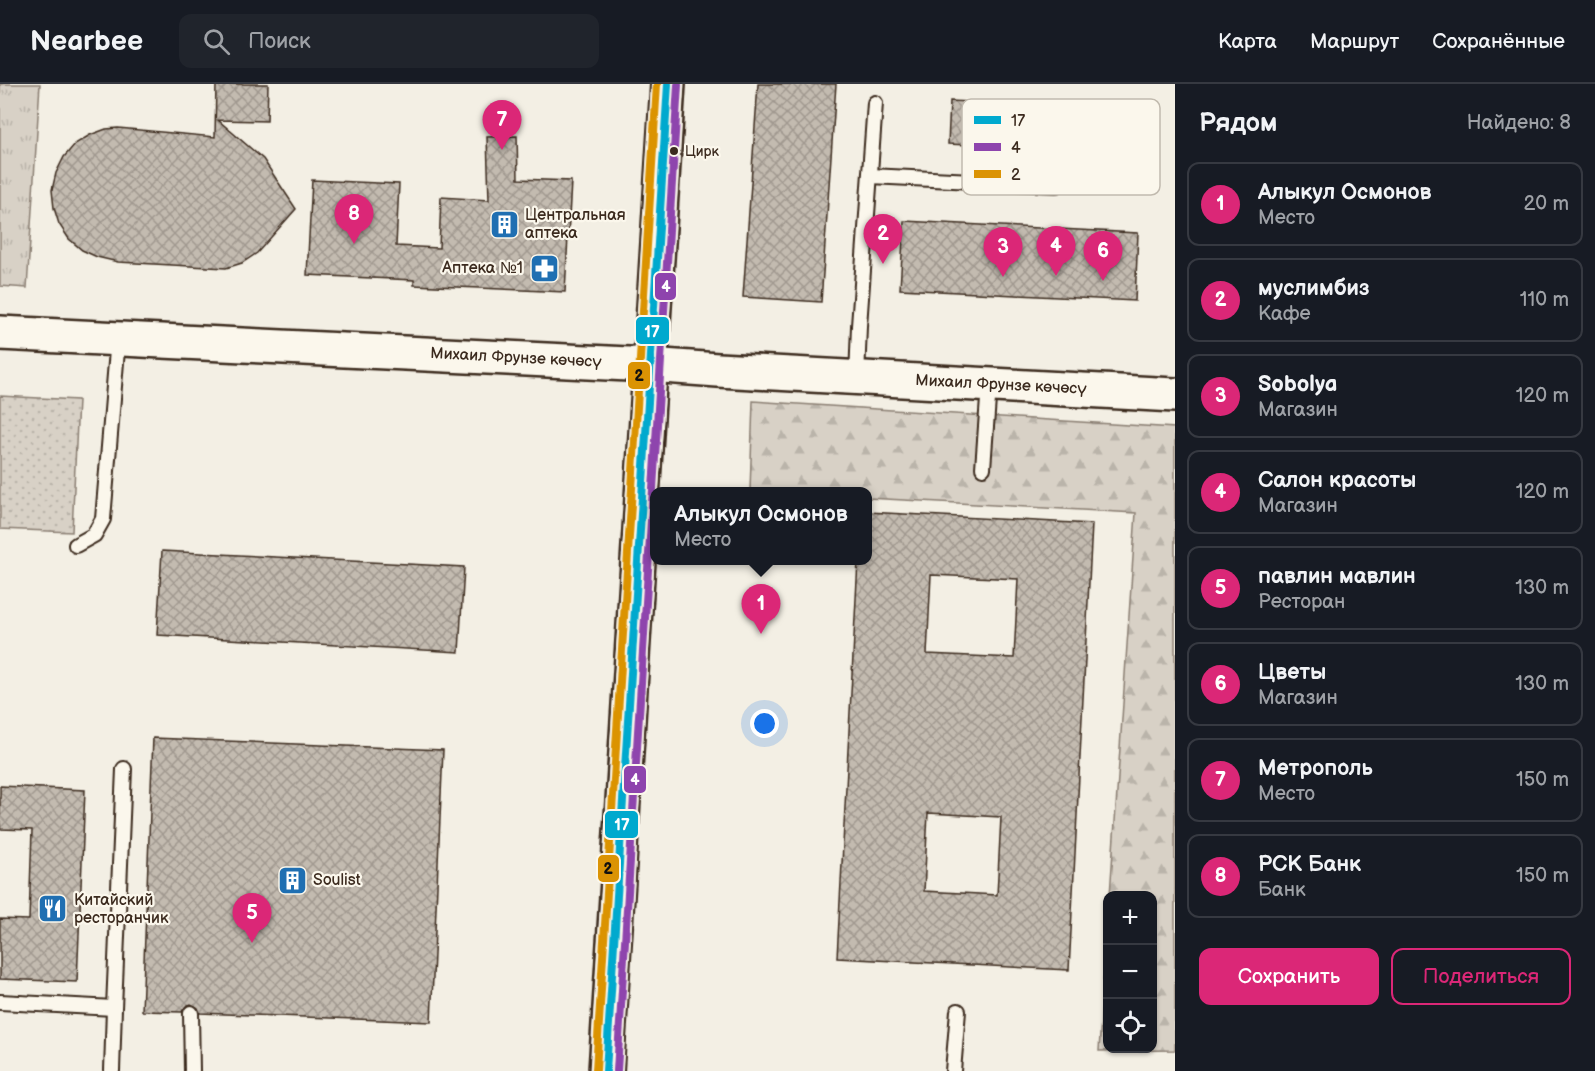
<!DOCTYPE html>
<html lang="ru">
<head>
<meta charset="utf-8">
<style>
	body { margin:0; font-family:"Balsamiq Sans",sans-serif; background:#20242c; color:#f1f3f6 }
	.controls { position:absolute; right:18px; bottom:18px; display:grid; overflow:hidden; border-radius:12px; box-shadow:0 2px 4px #0004 }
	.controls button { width:54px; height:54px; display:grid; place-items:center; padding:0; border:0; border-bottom:2px solid #363941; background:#171b24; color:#f1f3f6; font:30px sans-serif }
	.you { position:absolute; left:765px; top:640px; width:21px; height:21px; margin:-15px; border:4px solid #fff; border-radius:50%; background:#1a73e8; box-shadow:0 0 0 9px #1a73e833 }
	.badge { display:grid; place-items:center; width:39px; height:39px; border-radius:50%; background:#db2777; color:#fff; font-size:20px; font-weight:700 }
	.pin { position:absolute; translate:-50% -50px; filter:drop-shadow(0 2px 3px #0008) }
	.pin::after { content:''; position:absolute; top:32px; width:21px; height:18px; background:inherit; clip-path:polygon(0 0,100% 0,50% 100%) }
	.popup { position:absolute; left:650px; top:403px; width:222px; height:78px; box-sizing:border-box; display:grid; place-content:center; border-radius:12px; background:#171b24; filter:drop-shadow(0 2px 4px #0005); font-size:20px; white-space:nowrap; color:#9ea1a6 }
	.popup b { font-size:22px; color:#f1f3f6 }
	.popup::after { content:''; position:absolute; left:50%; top:100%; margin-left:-12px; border:12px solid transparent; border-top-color:#171b24 }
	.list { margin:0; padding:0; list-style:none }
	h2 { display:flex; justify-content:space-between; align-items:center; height:78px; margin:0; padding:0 24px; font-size:26px }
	h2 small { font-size:20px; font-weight:400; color:#9ea1a6 }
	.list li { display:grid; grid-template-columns:39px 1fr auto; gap:18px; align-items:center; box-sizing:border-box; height:84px; margin:0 12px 12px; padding:0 12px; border:2px solid #363941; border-radius:12px }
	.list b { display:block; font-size:22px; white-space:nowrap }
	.list p { margin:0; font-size:20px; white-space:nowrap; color:#9ea1a6 }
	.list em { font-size:20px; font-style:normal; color:#9ea1a6 }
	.actions { display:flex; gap:12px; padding:18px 24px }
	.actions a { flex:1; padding:14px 0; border:2px solid #db2777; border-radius:12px; text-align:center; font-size:21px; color:#db2777 }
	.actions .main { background:#db2777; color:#fff }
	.icon { flex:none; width:33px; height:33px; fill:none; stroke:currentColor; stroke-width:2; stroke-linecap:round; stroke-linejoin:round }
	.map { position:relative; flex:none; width:1175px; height:987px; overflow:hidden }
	header { display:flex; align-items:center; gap:36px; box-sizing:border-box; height:84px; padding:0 30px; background:#171b24; border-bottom:2px solid #363941 }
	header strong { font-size:28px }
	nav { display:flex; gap:33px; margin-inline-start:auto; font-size:21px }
	.search { width:420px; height:54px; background:#20242c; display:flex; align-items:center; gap:15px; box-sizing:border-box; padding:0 21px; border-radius:12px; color:#9ea1a6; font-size:22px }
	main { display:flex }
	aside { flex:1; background:#171b24 }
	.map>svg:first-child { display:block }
	.grass { fill:url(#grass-dots); stroke:#8a7e72; stroke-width:1.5 }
	.forest { fill:url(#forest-firs); stroke:#8a7e72; stroke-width:1.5 }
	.park { fill:url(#park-tufts); stroke:#8a7e72; stroke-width:1.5 }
	.building { fill:url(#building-cross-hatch); stroke:#3b2a1e; stroke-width:1.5; fill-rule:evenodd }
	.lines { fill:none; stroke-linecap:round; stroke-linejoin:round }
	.lane-casing { stroke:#3b2a1e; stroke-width:18 }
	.secondary-casing { stroke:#3b2a1e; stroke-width:38 }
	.primary-casing { stroke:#3b2a1e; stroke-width:38 }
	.lane { stroke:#fbf7ec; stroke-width:14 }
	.secondary { stroke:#fbf7ec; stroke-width:33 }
	.primary { stroke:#fbf7ec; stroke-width:33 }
	.bus-1-casing { stroke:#fbf7ec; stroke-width:12 }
	.bus-2-casing { stroke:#fbf7ec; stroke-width:12 }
	.bus-3-casing { stroke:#fbf7ec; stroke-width:12 }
	.bus-1 { stroke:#00a9ce; stroke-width:8 }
	.bus-2 { stroke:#8e44ad; stroke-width:8 }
	.bus-3 { stroke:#db9304; stroke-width:8 }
	.bus-dot { fill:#3b2a1e; stroke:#fbf7ec; stroke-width:2 }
	.labels { text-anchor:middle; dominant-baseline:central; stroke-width:4.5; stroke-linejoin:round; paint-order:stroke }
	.bus-label { font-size:14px; fill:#3b2a1e; stroke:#fbf7ec; text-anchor:start }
	.poi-label { font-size:16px; fill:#3b2a1e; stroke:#fbf7ec; text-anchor:start }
	.street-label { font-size:16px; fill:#3b2a1e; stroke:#fbf7ec }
	.key { fill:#fbf7ec; stroke:#c1baae; stroke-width:1.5 }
	.key-label { font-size:16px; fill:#3b2a1e }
	.line-badge { stroke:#fbf7ec; stroke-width:2 }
	.badge-label { font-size:16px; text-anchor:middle; font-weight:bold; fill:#fff }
	.pale-badge-label { font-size:16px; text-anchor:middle; font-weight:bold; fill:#111 }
</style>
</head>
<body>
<header>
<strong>Nearbee</strong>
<div class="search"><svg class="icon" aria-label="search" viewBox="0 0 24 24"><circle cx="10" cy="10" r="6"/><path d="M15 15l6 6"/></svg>Поиск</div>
<nav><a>Карта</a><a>Маршрут</a><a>Сохранённые</a></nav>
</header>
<main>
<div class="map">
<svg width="1175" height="987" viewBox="0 0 1175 987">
	<defs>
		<pattern id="grass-dots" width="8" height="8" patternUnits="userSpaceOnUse" patternTransform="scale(1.5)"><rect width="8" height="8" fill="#d8d1c6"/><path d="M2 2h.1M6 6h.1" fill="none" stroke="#bab4aa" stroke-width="1.8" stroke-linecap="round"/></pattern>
		<pattern id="forest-firs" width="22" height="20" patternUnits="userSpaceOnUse" patternTransform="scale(1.5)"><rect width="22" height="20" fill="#d8d1c6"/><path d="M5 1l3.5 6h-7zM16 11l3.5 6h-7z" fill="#bab4aa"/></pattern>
		<pattern id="park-tufts" width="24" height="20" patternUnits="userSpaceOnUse" patternTransform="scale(1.5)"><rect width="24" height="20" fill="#d8d1c6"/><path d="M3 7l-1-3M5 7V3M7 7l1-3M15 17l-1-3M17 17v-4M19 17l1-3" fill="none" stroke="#bab4aa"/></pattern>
		<pattern id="building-cross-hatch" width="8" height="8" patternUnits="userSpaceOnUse" patternTransform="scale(1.5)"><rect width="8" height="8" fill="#c3bbb0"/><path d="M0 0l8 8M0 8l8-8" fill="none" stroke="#a0988f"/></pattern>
	</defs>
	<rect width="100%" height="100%" fill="#f3efe4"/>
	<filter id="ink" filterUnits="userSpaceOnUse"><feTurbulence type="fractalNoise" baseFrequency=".0167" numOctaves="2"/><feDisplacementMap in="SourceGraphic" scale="12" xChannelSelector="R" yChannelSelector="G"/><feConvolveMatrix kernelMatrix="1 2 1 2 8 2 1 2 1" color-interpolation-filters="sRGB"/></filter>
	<g filter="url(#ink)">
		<path class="grass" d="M0,312l78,4 -6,132 -72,-3z"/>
		<path class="forest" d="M753,317l422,27v622l-76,1 8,-127 1,124h44v-152l-42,-1 26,-382 -268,-15 -1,-6 -117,-1z"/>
		<path class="park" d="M0,0h40l-13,204 -27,-2z"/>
		<g class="building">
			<path d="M216,0h52l-1,37 -49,-1 45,39 33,50 -39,44 -15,10 -16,5 -108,-6 -21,-5 -15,-7 -13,-11 -10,-15 -5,-16 -2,-18 4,-17 8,-16 11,-13 15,-9 16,-6 12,-1 97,9z"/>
			<path d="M758,0h78l-15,218 -78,-5z"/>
			<path d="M950,17l140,7 -2,43 -140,-7z"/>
			<path d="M517,52l1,43 53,2 -6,111 -151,-7v-5l-107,-5 5,-95 87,4 -3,62 43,2 2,-51 48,3 -2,-63z"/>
			<path d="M904,137l234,12 -3,68 -235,-12z"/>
			<path d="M867,428l225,12 -23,446 -232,-12 21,-397h9zM931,491l87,4 -4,79 -87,-4zM928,729l73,4 -4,78 -73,-4z"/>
			<path d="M162,467l302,16 -5,85 -302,-17z"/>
			<path d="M153,654l290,12 -12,272 -231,-9 -2,-5 -7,-4 -5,2 -4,6 -40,-1z"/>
			<path d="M0,702l85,4 -8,192 -77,-3v-60l29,1 3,-90 -32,-1z"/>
		</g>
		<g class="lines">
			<defs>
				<g id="lane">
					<path d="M870,92l186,9"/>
					<path d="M857,294l2,-52 16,-223"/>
					<path d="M983,384l6,-83"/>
					<path d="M76,461l18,-10 9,-16 15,-181"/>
					<path d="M0,918l114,6"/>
					<path d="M191,929l1,58"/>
					<path d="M112,987l2,-63 10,-239"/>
					<path d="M953,987l5,-60"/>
				</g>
				<path id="secondary" d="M0,249l649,32 69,5 457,25"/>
				<path id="primary" d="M606,987l62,-987"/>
			</defs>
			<use href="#lane" class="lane-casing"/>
			<use href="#secondary" class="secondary-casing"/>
			<use href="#primary" class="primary-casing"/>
			<use href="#lane" class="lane"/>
			<use href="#secondary" class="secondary"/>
			<use href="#primary" class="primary"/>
			<defs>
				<path id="bus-1" d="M606,987l62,-987"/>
				<path id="bus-2" d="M617,987l61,-986"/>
				<path id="bus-3" d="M596,986l61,-986"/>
			</defs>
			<use href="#bus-1" class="bus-1-casing"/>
			<use href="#bus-2" class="bus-2-casing"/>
			<use href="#bus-3" class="bus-3-casing"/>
			<use href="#bus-1" class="bus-1"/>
			<use href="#bus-2" class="bus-2"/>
			<use href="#bus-3" class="bus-3"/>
		</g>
	</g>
	<defs>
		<symbol id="building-square" viewBox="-11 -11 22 22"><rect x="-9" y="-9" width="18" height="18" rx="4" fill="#1f6fb2" stroke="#fbf7ec"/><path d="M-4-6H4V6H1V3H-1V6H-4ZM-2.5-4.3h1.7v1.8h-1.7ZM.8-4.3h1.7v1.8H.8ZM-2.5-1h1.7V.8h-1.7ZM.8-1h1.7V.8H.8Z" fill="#fff"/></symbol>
		<symbol id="pharmacy-square" viewBox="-11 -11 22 22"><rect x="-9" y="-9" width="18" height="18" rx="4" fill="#1f6fb2" stroke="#fbf7ec"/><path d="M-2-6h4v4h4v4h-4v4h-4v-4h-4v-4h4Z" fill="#fff"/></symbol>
		<symbol id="restaurant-square" viewBox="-11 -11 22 22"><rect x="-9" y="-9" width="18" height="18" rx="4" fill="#1f6fb2" stroke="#fbf7ec"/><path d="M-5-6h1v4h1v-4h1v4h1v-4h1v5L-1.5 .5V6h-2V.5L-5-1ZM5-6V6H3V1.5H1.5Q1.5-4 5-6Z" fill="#fff"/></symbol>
	</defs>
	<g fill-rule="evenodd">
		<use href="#building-square" x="488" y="124" width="33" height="33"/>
		<use href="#pharmacy-square" x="528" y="168" width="33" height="33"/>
		<use href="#building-square" x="276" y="780" width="33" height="33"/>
		<use href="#restaurant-square" x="36" y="808" width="33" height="33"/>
	</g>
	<circle class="bus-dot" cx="674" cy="67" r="5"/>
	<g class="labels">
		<g class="bus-label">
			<text x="685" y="67">Цирк</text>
		</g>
		<g class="poi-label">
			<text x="525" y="131">Центральная<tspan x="525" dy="18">аптека</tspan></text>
			<text x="523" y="184" text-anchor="end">Аптека №1</text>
			<text x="313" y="796">Soulist</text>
			<text x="74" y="816">Китайский<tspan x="74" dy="18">ресторанчик</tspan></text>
		</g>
		<g class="street-label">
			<text transform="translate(516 274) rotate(3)">Михаил Фрунзе көчөсү</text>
			<text transform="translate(1001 301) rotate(3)">Михаил Фрунзе көчөсү</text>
		</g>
	</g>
	<rect x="962" y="15" width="198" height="96" rx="9" class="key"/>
	<rect x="974" y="32" width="27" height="8" fill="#00a9ce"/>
	<rect x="974" y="59" width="27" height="8" fill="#8e44ad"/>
	<rect x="974" y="86" width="27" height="8" fill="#db9304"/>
	<g class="key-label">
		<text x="1011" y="42">17</text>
		<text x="1011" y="69">4</text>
		<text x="1011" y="96">2</text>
	</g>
	<g class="line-badge">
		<rect x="654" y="188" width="23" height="29" rx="6" fill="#8e44ad"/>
		<rect x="635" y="232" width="35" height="29" rx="6" fill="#00a9ce"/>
		<rect x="627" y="277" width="24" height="29" rx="6" fill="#db9304"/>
		<rect x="623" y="681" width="24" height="29" rx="6" fill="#8e44ad"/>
		<rect x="604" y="726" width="35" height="29" rx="6" fill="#00a9ce"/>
		<rect x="597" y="770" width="23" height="29" rx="6" fill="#db9304"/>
	</g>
	<g class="badge-label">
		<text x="666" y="208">4</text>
		<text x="652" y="253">17</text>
		<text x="635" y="701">4</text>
		<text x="622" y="746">17</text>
	</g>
	<g class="pale-badge-label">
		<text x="639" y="297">2</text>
		<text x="608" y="790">2</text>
	</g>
</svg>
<div class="controls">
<button>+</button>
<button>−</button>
<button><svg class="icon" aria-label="locate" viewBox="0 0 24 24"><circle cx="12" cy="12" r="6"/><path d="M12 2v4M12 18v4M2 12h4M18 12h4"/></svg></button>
</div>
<div class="you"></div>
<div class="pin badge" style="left:761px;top:550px">1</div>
<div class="popup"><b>Алыкул Осмонов</b>Место</div>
<div class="pin badge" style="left:883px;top:180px">2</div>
<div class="pin badge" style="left:1003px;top:193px">3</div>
<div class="pin badge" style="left:1056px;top:192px">4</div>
<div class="pin badge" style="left:252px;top:859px">5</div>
<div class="pin badge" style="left:1103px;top:197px">6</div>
<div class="pin badge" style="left:502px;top:66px">7</div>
<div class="pin badge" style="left:354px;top:160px">8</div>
</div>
<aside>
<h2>Рядом<small>Найдено: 8</small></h2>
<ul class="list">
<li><span class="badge">1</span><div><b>Алыкул Осмонов</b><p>Место</p></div><em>20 m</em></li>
<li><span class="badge">2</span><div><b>муслимбиз</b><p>Кафе</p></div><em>110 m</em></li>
<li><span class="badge">3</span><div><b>Sobolya</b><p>Магазин</p></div><em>120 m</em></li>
<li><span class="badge">4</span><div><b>Салон красоты</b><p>Магазин</p></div><em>120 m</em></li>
<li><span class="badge">5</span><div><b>павлин мавлин</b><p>Ресторан</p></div><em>130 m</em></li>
<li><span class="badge">6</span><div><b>Цветы</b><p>Магазин</p></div><em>130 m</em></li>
<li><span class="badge">7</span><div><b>Метрополь</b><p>Место</p></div><em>150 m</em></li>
<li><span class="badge">8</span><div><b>РСК Банк</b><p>Банк</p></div><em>150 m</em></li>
</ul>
<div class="actions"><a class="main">Сохранить</a><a>Поделиться</a></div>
</aside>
</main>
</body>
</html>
